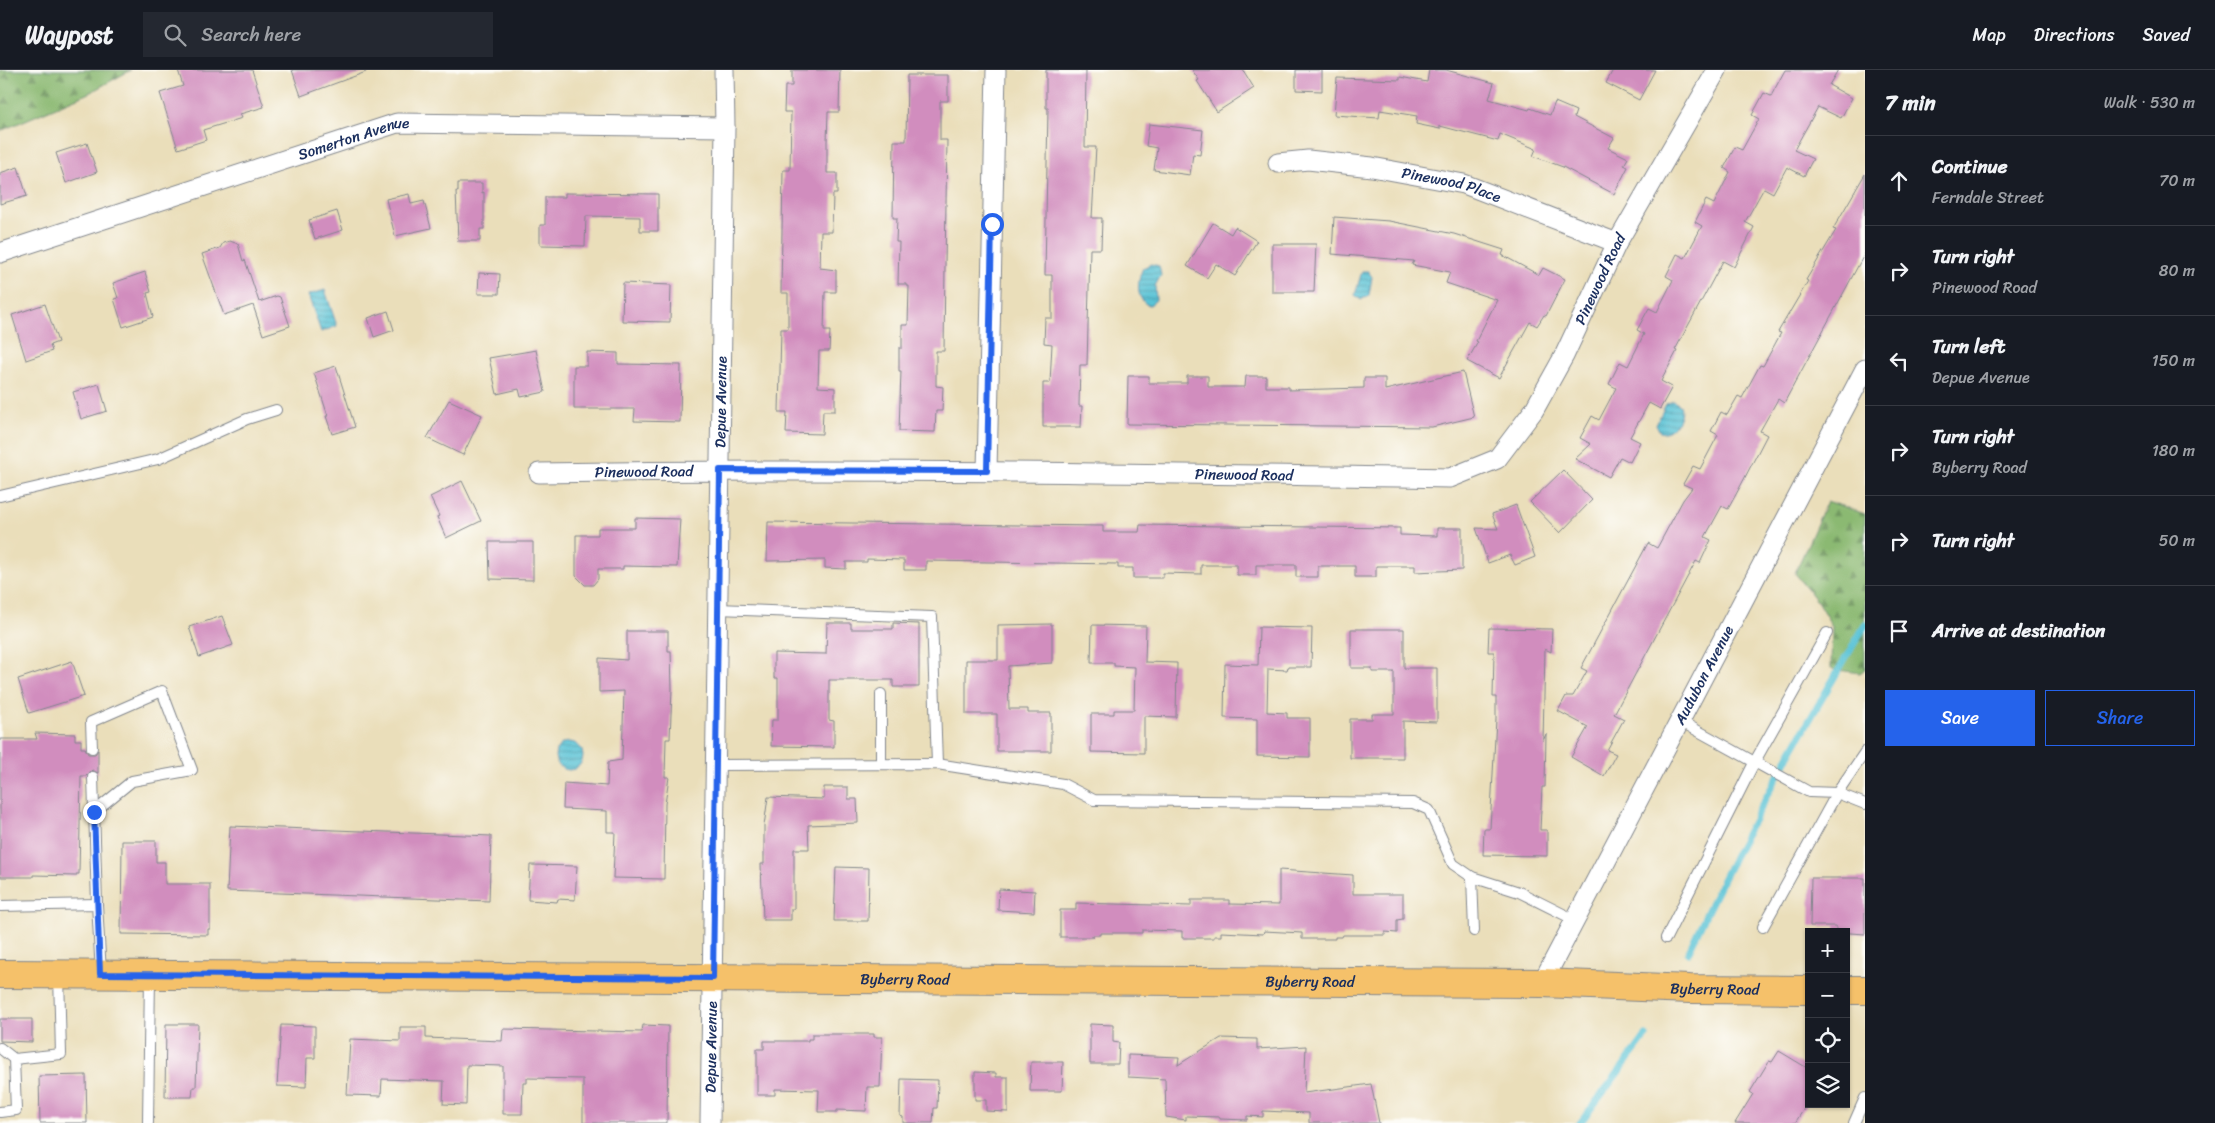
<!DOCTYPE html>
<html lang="en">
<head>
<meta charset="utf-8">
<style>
	body { margin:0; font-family:Sriracha,sans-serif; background:#242831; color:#f1f3f6 }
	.controls { position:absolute; right:15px; bottom:15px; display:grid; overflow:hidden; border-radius:0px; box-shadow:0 1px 4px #0004 }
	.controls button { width:45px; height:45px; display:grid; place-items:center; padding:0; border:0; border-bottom:1px solid #363941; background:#171b24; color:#f1f3f6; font:25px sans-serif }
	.stop { position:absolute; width:15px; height:15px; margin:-11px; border:4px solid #2563eb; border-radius:50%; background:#fff }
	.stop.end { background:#2563eb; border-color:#fff; box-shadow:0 1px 5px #0008 }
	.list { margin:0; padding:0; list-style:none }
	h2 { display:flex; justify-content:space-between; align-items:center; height:65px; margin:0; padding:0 20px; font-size:21px }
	h2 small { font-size:16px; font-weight:400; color:#9ea1a6 }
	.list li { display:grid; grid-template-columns:32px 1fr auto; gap:15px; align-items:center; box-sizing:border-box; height:90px; padding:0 20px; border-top:1px solid #363941 }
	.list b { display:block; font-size:19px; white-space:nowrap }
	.list p { margin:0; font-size:16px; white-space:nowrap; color:#9ea1a6 }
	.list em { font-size:16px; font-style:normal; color:#9ea1a6 }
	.actions { display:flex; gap:10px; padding:15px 20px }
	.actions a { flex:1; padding:11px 0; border:1px solid #2563eb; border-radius:0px; text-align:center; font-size:18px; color:#2563eb }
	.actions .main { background:#2563eb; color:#fff }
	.icon { flex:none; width:28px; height:28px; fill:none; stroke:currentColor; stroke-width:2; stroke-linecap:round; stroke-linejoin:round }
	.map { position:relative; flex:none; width:1865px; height:1053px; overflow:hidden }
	header { display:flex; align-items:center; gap:30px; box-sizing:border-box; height:70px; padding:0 25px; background:#171b24; border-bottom:1px solid #363941 }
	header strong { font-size:24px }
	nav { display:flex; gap:28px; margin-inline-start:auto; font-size:18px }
	.search { width:350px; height:45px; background:#242831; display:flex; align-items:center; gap:12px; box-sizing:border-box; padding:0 18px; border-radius:0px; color:#9ea1a6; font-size:19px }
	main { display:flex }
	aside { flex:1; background:#171b24 }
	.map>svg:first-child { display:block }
	.forest { fill:url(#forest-firs); stroke:#537468 }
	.water { fill:url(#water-rules); stroke:#3a799a }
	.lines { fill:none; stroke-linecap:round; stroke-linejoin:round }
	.stream { stroke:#5ac3d6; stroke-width:7 }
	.building { fill:#d18dbe }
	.lane-casing { stroke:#82868c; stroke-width:12 }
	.street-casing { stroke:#82868c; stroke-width:21 }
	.primary-casing { stroke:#82868c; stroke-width:30 }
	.lane { stroke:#fff; stroke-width:10 }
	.street { stroke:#fff; stroke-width:19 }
	.primary { stroke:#f5c16b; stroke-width:28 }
	.route { stroke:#2563eb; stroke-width:6 }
	.labels { text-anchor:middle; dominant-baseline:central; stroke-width:4; stroke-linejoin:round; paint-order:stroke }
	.street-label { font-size:15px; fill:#1b2f5e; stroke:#fdfcf7 }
</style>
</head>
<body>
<header>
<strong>Waypost</strong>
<div class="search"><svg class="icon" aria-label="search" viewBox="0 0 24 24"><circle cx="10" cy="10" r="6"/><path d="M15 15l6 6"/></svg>Search here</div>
<nav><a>Map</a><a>Directions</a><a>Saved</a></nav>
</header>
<main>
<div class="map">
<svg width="1865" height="1053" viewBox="0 0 1865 1053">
	<defs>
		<pattern id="forest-firs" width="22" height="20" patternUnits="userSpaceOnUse" patternTransform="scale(1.25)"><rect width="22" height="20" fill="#8bb972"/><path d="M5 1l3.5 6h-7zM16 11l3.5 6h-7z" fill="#719761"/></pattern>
		<pattern id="water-rules" width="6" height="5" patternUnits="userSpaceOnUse" patternTransform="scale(1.25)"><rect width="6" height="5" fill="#5ac3d6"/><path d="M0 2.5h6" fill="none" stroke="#4a9fb1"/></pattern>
	</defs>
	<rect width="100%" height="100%" fill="#fdfcf7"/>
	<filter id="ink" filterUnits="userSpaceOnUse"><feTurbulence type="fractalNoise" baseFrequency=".02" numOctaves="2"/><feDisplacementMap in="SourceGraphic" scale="10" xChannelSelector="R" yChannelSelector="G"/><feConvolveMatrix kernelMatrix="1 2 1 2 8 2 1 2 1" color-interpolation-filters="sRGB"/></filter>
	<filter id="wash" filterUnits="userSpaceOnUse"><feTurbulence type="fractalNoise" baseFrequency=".0096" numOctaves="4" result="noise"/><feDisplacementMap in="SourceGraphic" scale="20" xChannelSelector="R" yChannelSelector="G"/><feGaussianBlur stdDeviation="1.12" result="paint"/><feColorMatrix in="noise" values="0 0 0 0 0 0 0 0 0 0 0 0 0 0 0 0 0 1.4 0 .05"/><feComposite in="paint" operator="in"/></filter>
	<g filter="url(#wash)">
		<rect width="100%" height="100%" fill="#eadeba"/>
		<g class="forest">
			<path d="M0,0h131l-42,23 -89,38z"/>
			<path d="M1827,431l38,13v155l-5,4 -29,-4 1,-43 -15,-25 -22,-28z"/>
		</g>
		<g class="water">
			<path d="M1151,194l8,2 2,9 -6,11 1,14 -6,5 -4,-1c-11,-8 -8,-25 -3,-36z"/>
			<path d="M1362,201h6l4,6 -3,18 -8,5 -6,-5z"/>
			<path d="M325,220l12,36 -16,6 -13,-37z"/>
			<path d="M1673,331l7,4c4,11 -8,30 -20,27l-4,-8 10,-20z"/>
			<circle cx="569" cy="686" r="14"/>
		</g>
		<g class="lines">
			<g class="stream">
				<path d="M1688,883c51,-114 114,-221 177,-328"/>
				<path d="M1580,1053l66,-87"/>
			</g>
		</g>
		<g id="blocks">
			<g class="building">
				<path d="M178,0h74l12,37 -24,7 2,4 -39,12 3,10 -28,9 -18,-56 23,-7z"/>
				<path d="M292,0h74v2l-65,24z"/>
				<path d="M792,0h48l-1,42h-11l-1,29v32h10v21h-4l-1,38h-11l-1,36 16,2v22h-11l-1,39h6l-1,20h-10l-1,36 17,1v23h-12l-1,23 -36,-1 1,-21h-8l2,-83h7v-36h-7l2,-123h7l1,-58h-7l1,-26h7z"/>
				<path d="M1046,0h40l-1,77h11l-4,71h10l-1,31h-11l-3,116h-7l-1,41h3l-1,21h-38v-44h7l2,-39 -8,-1 1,-25h7v-43h-7l3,-167h-2z"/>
				<path d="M1192,0h51l11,18 -37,24 -20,-31 2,-1z"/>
				<path d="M1296,0h26v21l-26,-1z"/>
				<path d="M1429,0h17l48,13 -5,16 40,11 1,-2 20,7 5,-13 21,9 -2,6 40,21 -6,10 20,10 -4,7 4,2 -14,27 -51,-27 -30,-11 3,-7 -36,-15 -2,7 -58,-15v3l-24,-5 1,-8 -37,-6 -1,8 -45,-3 3,-37 63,2v-3l27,5z"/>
				<path d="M1613,0h42l-16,30 -33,-17z"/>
				<path d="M1785,0h53l-9,15 23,13 -11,20 -23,-11 -24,43 19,9 -9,17 -17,-9 -14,26 -9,-5 -19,34 9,5 -20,40 -11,-6 -48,89 2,1 -16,30 11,6 -12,22 -11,-6 -19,34 10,5 -10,20 -10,-5 -11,20 -34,-18 16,-15 -11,-6 12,-22 7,4 17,-32 -7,-4 11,-22 8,4 16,-32 -7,-4 12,-22 8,4 16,-32 -7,-4 11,-22 8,4 17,-32 -7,-4 11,-22 8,4 16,-32 -6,-4 11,-21 7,3 17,-31 -7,-4 5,-9 7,-13 7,3z"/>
				<path d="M907,5h41v26h-8v39h7l-2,125 -1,86h-8v35l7,1 -1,24h-6l-1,21 -36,-1 2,-60h-2v-23h3v-23h6l1,-39h-3v-2h-8l1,-42h-3l1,-24h-4l1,-77h12z"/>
				<path d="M1149,54l54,6 -3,25 -7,-1 -3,21 -36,-5 3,-22 -11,-2z"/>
				<path d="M87,73l10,29 -31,11 -10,-30z"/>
				<path d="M18,97l9,29 -27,8v-31z"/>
				<path d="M1865,104v79l-81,150 -6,-4 -18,32 7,4 -27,52 -12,22 -6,-3 -17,31 6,3 -11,23 -4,-2 -82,153 10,5 -17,31 9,4 -12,22 -33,-19 17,-30 -30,-16 8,-15h7l14,-25 -6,-3 67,-125 9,5 26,-48 9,-12 -9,-4 10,-18 7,3 18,-34 -7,-4 10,-19 6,3 11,-19 4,2 18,-33 3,1 18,-33 -3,-1 30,-51 -2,-1 30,-50 -3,-1z"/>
				<path d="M458,113h24v10l2,-1v37h-4v12h-22l-2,-50 2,1z"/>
				<path d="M565,123l93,1v37h-18v-14l-54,-1 -1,30 -45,-1v-20h5v-28h20z"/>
				<path d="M409,124l2,10 13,-3 7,27 -36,8 -9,-37z"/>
				<path d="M337,141l6,19 -28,9 -6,-19z"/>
				<path d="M1334,147l55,4 65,13 50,16 -2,5 37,20 4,-7 22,11 -19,37 -2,-1 -7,11 -7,-4 -31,56 -32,-17 11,-19 -2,-1 21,-41 -51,-17 4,-11 -38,-7 2,-4 -82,-7z"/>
				<path d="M1213,153l18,11 4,-7 22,14 -22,35 -19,-12 -9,14 -20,-12z"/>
				<path d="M230,171l8,3 5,17 2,-1 14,42 18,-6 3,1 10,29 -27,9 -10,-30 -29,10 -22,-61 18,-6 3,-5z"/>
				<path d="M1272,174h44l-2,48h-42z"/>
				<path d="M145,202l6,20 -4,1 6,24 -30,10 -9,-28 4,-1 -5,-15z"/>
				<path d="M479,203l21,1 -1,20h-21z"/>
				<path d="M623,213l48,2 -1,37 -48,-1z"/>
				<path d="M45,234l13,38 -8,3 2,6 -26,9 -14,-45z"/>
				<path d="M388,241l6,19 -20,7 -6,-19z"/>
				<path d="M536,280l9,42 -24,5 -2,-8 -22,5 -8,-36z"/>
				<path d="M587,282l31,1v11l63,1 -1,57 -46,-1 1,-12h-61v-43h13z"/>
				<path d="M336,296l19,61 -23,7 -6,-18h2l-14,-43z"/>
				<path d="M1463,302l11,45 -42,10 -305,-3 1,-48h21v7h38v-7h21v11h37l1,-11h20v11h23v3l75,-2v-10h21v12z"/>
				<path d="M99,314l8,27 -26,8 -8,-27z"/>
				<path d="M449,330l33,15 -19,40 -36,-17z"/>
				<path d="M1563,400l29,30 -32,33 -30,-31z"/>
				<path d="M462,411l19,40 -35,17 -9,-21 2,-1 -9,-19z"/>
				<path d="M1516,435l19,52 -20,8 -5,-10 -22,8 -12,-35 22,1 -6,-15z"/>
				<path d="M635,448l45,1 -3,48 -54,-1v3h-25v10l-5,6h-8l-9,-9v-41h22v-7h37z"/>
				<path d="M768,452l335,4v6h36l1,-7 260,3v7l37,1v-8h25v42l-47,2v-6h-39v11h-21v-11h-37v11h-22v-12h-40v10h-19v-10h-36v9l-38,-1v5h-30v-10h-15v-4l-192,-3v9h-22v-10l-37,-1v3h-21v7l-21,-1v-8l-58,1z"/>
				<path d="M489,472h44v38l-43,-1z"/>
				<path d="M222,546l11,29 -34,12 -10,-30z"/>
				<path d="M827,553h24v6h42v-6l26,1v63h-26v-7h-64v40l5,1v26l-63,-1 1,-26h6v-42h-4v-25l52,1z"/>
				<path d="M1052,554v39l-44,3 1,43h19v4h23v38h-54v-37h-31v-54h32v-35z"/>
				<path d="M1092,555l54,1 -1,36 32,1 -1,54 -32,-1v37l-53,-1v-38h23v-4h20l1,-43 -21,-1v-3h-23z"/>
				<path d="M1259,557l53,1 -1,39h-23l-1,3 -19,-1 -1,43 20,1v5h23v39l-53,-1v-37l-33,-1 1,-54 33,1z"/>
				<path d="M1489,558l63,1 -1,23 -6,-3 -2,92 3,-7 -1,53h-3l-2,43h7v26l-64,-1 1,-26h6l6,-110v-22h-3l1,-45h-6z"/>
				<path d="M1351,559h53v39h33v54l-34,-1v37h-53v-39h22v-5h22v-42h-22v-4h-21z"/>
				<path d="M627,561h41v20h3l1,38 -2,50h-4l-1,38h4l-4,27 -1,75 -51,-1 2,-46h-8v-21l-44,-2 1,-26 43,3 1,-24 14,-2 2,-69 -25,1v-34l28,2z"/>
				<path d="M72,591l12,35 -55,17 -11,-34z"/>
				<path d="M35,663l40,1v6h6v8h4l3,6h7l3,-4v23l-6,-3 -6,6h-5l-2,98h-3v2l-43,-1v2h-32l-1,-2v-136h37z"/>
				<path d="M824,717h24v12h9l1,24 -50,2 1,24h-15v60h-3v11h-28l-2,-56h3v-38l4,-29 56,2z"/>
				<path d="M230,756l261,10 -2,65 -262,-10z"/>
				<path d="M122,771h34v21h9v22h45v45h-2v6l-87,-1z"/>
				<path d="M530,795l47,1 -2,34 -17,-1 -1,3 -29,-2z"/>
				<path d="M836,797l33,1 -1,53h-34z"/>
				<path d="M1279,800l74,5v19h50v25l-6,1v13l-12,-1v3h-42l-1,2h-7v2h-33v-6l-38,-2 -1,3 -42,-2v4h-7v2h-32v-7l-40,-1v3h-42v2h-7v2h-33v-27h16v-7l115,3v-6h38v4l50,1z"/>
				<path d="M1811,808h54v56l-29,-2v-6h-26z"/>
				<path d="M999,819l36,2 -1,21 -36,-2z"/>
				<path d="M0,949h32v23l-32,-1z"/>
				<path d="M166,954h32l-2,63h-3l-1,10h-27z"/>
				<path d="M1090,954l23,1v17l6,1 -1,21h-28z"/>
				<path d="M281,955l34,1v32h-8l-1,29 -29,-1z"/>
				<path d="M643,955l25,1 -1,97h-84v-44l-56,-1v5h-4l-1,31h-19v-48l-36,-1 -1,40 -23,-1 1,-23 -62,-2 -1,17 -34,-1 3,-56 50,2v-14h26v11l76,3 1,-12 139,3z"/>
				<path d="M812,964h62v3h8l-2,50h-13l-1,24 -29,-1v2h-19l1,-22 -44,-1v6h-18v-46h7v-8h44v-2h4z"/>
				<path d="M1221,968l36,1v10l49,-3 -2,47 67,-9 8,39h-70v-10l-46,-2v6l-16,-1v4l-27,-1v-2l-34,-1v4l-20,-3 -1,-38 -37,-2v-22l51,2 -1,8z"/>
				<path d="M1779,981l30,18v32l-14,22h-60l18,-29 -3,-2 19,-31 3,1z"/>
				<path d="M1031,992h32l-1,29h-32z"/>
				<path d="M975,1002l21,1v4h12v35l-22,-1v-11h-11z"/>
				<path d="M86,1005l1,48h-47l-1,-47z"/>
				<path d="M901,1009l37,1 -1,28h-3l-1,15h-30v-6l-3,-1z"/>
			</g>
		</g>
	</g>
	<g filter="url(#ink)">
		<use href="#blocks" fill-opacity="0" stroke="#82868c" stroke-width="1"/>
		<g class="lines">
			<defs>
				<g id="lane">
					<path d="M0,426l158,-37 89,-40 29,-9"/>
					<path d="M718,539l214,8 5,147"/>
					<path d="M881,624v70"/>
					<path d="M1680,651l129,71 28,1 28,11"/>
					<path d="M92,678l-1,-26 71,-31 30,79 -60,11 -38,31"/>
					<path d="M716,695l221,-1 126,20 31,16 319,3 16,7 24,54 19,13 47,15 56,28"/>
					<path d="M93,707l4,127"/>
					<path d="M1472,807l2,54"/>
					<path d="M0,836l97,-2 4,69"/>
					<path d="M1763,857l74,-134 28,-41"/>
					<path d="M1666,868l88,-175 73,-130"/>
					<path d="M0,978l14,11"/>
					<path d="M0,1042l16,-2 -2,-51 47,-5 -2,-80"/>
					<path d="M148,1053l2,-148"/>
					<path d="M1854,1053l11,-25"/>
				</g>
				<g id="street">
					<path id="s1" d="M1278,93l30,-3 64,7 92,17 153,59"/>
					<path id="s2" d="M0,183l397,-130 328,4"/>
					<path d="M987,401l9,-401"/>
					<path id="s3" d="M539,403c303,-5 607,0 911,5l47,-19 37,-49 30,-54 53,-113 100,-173"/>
					<path id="s4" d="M1542,913l323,-614"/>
					<path id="s5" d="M710,1053l15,-996 -1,-57"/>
				</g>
				<g id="primary">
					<path id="s6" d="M0,904l1542,9 148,6 119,1"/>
					<path d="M1846,920h19"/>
				</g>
			</defs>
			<use href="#lane" class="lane-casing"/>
			<use href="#street" class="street-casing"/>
			<use href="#primary" class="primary-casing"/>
			<use href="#lane" class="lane"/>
			<use href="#street" class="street"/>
			<use href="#primary" class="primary"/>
		</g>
	</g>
	<g class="lines" filter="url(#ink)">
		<path class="route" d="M94,742l6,162 613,4 7,-508 267,1 5,-247"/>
	</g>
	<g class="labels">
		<g class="street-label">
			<text stroke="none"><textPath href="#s2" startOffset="372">Somerton Avenue</textPath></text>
			<text stroke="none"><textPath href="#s1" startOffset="176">Pinewood Place</textPath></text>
			<text stroke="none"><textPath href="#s3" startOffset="1170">Pinewood Road</textPath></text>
			<text stroke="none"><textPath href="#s5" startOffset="721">Depue Avenue</textPath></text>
			<text stroke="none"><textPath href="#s3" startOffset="105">Pinewood Road</textPath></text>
			<text stroke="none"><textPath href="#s3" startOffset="705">Pinewood Road</textPath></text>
			<text stroke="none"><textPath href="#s4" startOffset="348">Audubon Avenue</textPath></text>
			<text stroke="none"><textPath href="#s6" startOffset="905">Byberry Road</textPath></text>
			<text stroke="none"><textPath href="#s6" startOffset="1310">Byberry Road</textPath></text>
			<text stroke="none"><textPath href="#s6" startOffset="1715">Byberry Road</textPath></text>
			<text stroke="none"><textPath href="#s5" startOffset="76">Depue Avenue</textPath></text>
		</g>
	</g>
</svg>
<div class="controls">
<button>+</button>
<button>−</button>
<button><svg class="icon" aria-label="locate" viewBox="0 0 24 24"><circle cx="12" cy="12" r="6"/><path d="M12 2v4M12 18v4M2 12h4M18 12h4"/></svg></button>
<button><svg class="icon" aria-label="layers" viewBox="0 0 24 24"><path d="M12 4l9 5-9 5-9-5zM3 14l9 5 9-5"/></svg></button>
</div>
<div class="stop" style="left:992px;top:154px"></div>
<div class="stop end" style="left:94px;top:742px"></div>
</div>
<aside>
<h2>7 min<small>Walk · 530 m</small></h2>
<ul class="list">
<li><svg class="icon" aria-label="ahead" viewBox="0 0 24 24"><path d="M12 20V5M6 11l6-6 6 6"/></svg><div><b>Continue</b><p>Ferndale Street</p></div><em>70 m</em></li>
<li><svg class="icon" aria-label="right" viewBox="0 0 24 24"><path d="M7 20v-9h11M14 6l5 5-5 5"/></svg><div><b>Turn right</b><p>Pinewood Road</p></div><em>80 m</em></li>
<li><svg class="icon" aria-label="left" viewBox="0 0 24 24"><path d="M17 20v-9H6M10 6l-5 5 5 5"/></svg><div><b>Turn left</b><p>Depue Avenue</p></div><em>150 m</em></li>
<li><svg class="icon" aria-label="right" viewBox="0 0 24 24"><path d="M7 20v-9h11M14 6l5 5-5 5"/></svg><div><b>Turn right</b><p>Byberry Road</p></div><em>180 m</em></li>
<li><svg class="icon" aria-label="right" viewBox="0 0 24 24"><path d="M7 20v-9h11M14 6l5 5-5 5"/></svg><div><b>Turn right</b></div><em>50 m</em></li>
<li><svg class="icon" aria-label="arrive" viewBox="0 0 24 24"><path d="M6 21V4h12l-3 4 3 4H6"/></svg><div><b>Arrive at destination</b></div></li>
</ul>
<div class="actions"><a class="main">Save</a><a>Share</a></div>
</aside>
</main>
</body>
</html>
